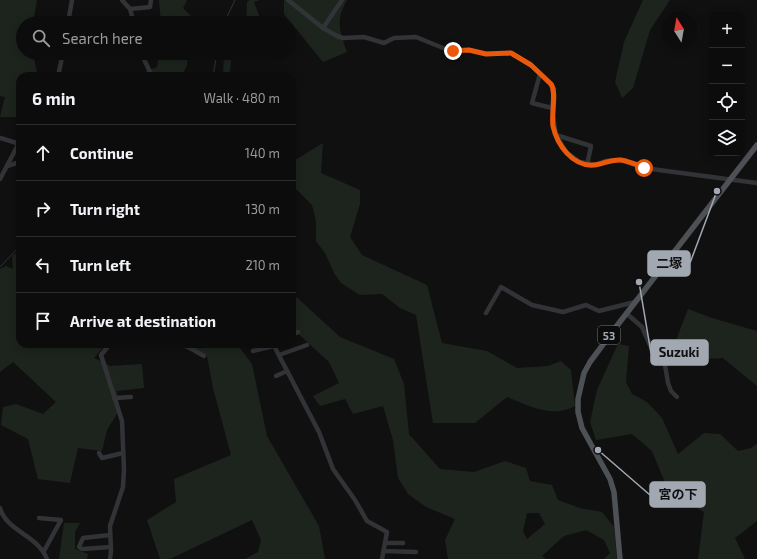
<!DOCTYPE html>
<html lang="en">
<head>
<meta charset="utf-8">
<style>
	body { margin:0; font-family:"Exo 2","Noto Sans JP",sans-serif; background:#151516; color:#f1f3f6 }
	.controls { position:absolute; right:12px; top:12px; display:grid; overflow:hidden; border-radius:8px; box-shadow:0 2px 10px #0003 }
	.controls button { width:36px; height:36px; display:grid; place-items:center; padding:0; border:0; border-bottom:1px solid #2c2c2e; background:#0c0c0d; color:#f1f3f6; font:20px sans-serif }
	.compass { position:absolute; left:661px; top:12px; width:36px; height:36px; border-radius:50%; background:#0c0c0d; box-shadow:0 2px 10px #0003; rotate:349deg }
	.stop { position:absolute; width:12px; height:12px; margin:-9px; border:3px solid #ea580c; border-radius:50%; background:#fff }
	.stop.end { background:#ea580c; border-color:#fff; box-shadow:0 1px 4px #0008 }
	.list { margin:0; padding:0; list-style:none }
	h2 { display:flex; justify-content:space-between; align-items:center; height:52px; margin:0; padding:0 16px; font-size:17px }
	h2 small { font-size:13px; font-weight:400; color:#9a9b9d }
	.list li { display:grid; grid-template-columns:26px 1fr auto; gap:12px; align-items:center; box-sizing:border-box; height:56px; padding:0 16px; border-top:1px solid #2c2c2e }
	.list b { display:block; font-size:15px; white-space:nowrap }
	.list em { font-size:13px; font-style:normal; color:#9a9b9d }
	.icon { flex:none; width:22px; height:22px; fill:none; stroke:currentColor; stroke-width:2; stroke-linecap:round; stroke-linejoin:round }
	.map { position:relative; flex:none; width:757px; height:559px; overflow:hidden }
	.search { position:absolute; background:#0c0c0d; box-shadow:0 2px 10px #0003; left:16px; top:16px; width:280px; height:44px; display:flex; align-items:center; gap:10px; box-sizing:border-box; padding:0 14px; border-radius:22px; color:#9a9b9d; font-size:15px }
	.panel { position:absolute; background:#0c0c0d; box-shadow:0 2px 10px #0003; left:16px; top:72px; width:280px; height:276px; border-radius:12px }
	.map>svg:first-child { display:block }
	.green { fill:#1d241d; fill-rule:evenodd }
	.lines { fill:none; stroke-linecap:round; stroke-linejoin:round }
	.stream { stroke:#2a3439; stroke-width:1 }
	.minor { stroke:#313336; stroke-width:4.5 }
	.major { stroke:#4d5055; stroke-width:5.5 }
	.route { stroke:#ea580c; stroke-width:5 }
	.labels { text-anchor:middle; dominant-baseline:central; stroke-width:3.5; stroke-linejoin:round; paint-order:stroke }
	.shield { fill:#0b0b0c; stroke:#757980; stroke-width:1 }
	.shield-label { font-size:11px; font-weight:bold; fill:#a2a8b2 }
	.leader { fill:none; stroke:#a2a8b2; stroke-width:1.5 }
	.callout-dot { fill:#a2a8b2; stroke:#0b0b0c; stroke-width:1.5 }
	.callout { fill:#a2a8b2; stroke:#a2a8b2; stroke-width:1.5 }
	.callout-label { font-size:13px; text-anchor:middle; font-weight:bold; fill:#111 }
</style>
</head>
<body>
<div class="map">
<svg width="757" height="559" viewBox="0 0 757 559">
	<rect width="100%" height="100%" fill="#101011"/>
	<g class="green">
		<path d="M0,0h37l-4,23h-10v30h10l4,20v3h-17v41h-20l5,-20 -5,-1z"/>
		<path d="M159,0h28l-4,8 15,15h-37z"/>
		<path d="M250,0h10l-6,2 8,21h-16l1,-21z"/>
		<path d="M284,0h63c-12,20 -7,32 0,52l-24,10 -39,-48z"/>
		<path d="M643,0h27l-20,30 -17,58 -11,10 -7,-16 9,-40z"/>
		<path d="M159,53h29l-1,12 -5,11h-47l22,-9z"/>
		<path d="M224,53h8l-2,18 -7,5z"/>
		<path d="M323,143l-2,30 39,17v14l-10,33 12,18 65,30 15,58 45,8 30,17 31,-2 13,-5 10,9 4,36c-22,13 -47,-1 -68,-9l-32,26h-42l-17,-108 -16,-7 -18,-14 -22,1 -19,-12 -7,-10 -9,-20 -9,-12v-20l-4,-16 -17,-17 -3,-26z"/>
		<path d="M20,250v94h86l-12,14 16,8 32,-2 2,24 -27,3 1,21 -11,18 -5,21 -24,-3 -8,35 -32,-4 -10,-40 -27,-14 2,-18 13,-3 27,10 13,-12 -43,-40 -13,10v-103l6,-3 7,3 -1,-13z"/>
		<path d="M292,293l48,44 54,22 10,25 5,50 31,35 34,3 31,-11 21,7 4,13 22,4 6,15 22,8 22,4 12,15 3,32h-13l6,-6 -6,-13 -18,-10 -22,6 -22,20 4,3h-98l-3,-19 10,-21 -29,-12 -18,-13 -10,-16 -5,-38 -10,-34 -30,8 -8,-15 -25,7 -7,-10 26,-13 -10,-21 -37,-34zM527,513h12l6,11 -18,15 -4,-8z"/>
		<path d="M688,309l24,9 45,13v55l-34,-28 -55,3z"/>
		<path d="M171,344h66l15,20 15,72 52,90 6,33h-80l13,-7 3,-12 -9,-20 -82,39h-10l-13,-39 29,-18 -2,-23 57,-24 -18,-67 -6,-32z"/>
		<path d="M618,344l11,2 -3,36 6,12 15,8 15,16 16,36 26,-21 16,1 18,17 13,-3 6,-4v77l-22,17 10,21h-47l6,-47 -35,-20 -17,-41 -20,-17 -36,6 -6,-18 7,-32z"/>
		<path d="M64,523h16l-5,9v17l13,5 -1,5h-28z"/>
	</g>
	<g class="lines">
		<g class="stream">
			<path d="M224,23l11,-23"/>
			<path d="M213,76l4,-23"/>
			<path d="M0,267l20,-21"/>
		</g>
		<g class="minor">
			<path d="M122,0l8,9 4,14"/>
			<path d="M288,0l35,28 14,8 6,2 21,-1 20,6 10,-5 22,-1 32,13h21l17,4 25,-1 20,12 21,21 2,3 -2,19 4,27 10,17 14,10 16,3 9,-4 16,-1 23,8 113,15"/>
			<path d="M130,9l20,-2 1,-7"/>
			<path d="M68,23l4,-23"/>
			<path d="M323,28l19,-28"/>
			<path d="M141,53l11,23"/>
			<path d="M540,74l-8,29 20,5"/>
			<path d="M58,76l5,-23"/>
			<path d="M556,135l35,11 -4,19"/>
			<path d="M0,138l20,6"/>
			<path d="M7,166l13,-4"/>
			<path d="M0,179l20,-38"/>
			<path d="M486,313l15,-26 31,18 31,7 23,-7 13,6 36,-9"/>
			<path d="M626,313l16,14 11,25 12,13 3,18 3,8 6,6"/>
			<path d="M292,335l6,-3"/>
			<path d="M183,344l21,12"/>
			<path d="M273,344l46,88 14,37 22,31 12,21 20,11 -5,27"/>
			<path d="M253,351l21,-5"/>
			<path d="M279,355l28,-10"/>
			<path d="M276,376l11,-5"/>
			<path d="M114,398l17,-1"/>
			<path d="M99,453l3,5 21,-5"/>
			<path d="M0,508c7,24 38,27 47,51"/>
			<path d="M39,518l22,2 -17,31"/>
			<path d="M110,535l-27,3 -4,9 3,2 29,-2"/>
			<path d="M386,543h17"/>
			<path d="M384,551l32,1"/>
			<path d="M110,559l1,-8 -1,-25 13,-39 1,-17 -2,-49 -21,-66 9,-11"/>
		</g>
		<path class="major" d="M620,559l-6,-67 -4,-13 -28,-51 -4,-16v-13l6,-26 6,-11 26,-35 141,-182"/>
	</g>
	<g class="lines">
		<path class="route" d="M453,51l16,-1 17,4 25,-1 20,12 20,19c6,9 0,30 2,42 4,19 20,41 41,39 9,-1 17,-6 27,-5 8,1 16,5 23,8"/>
	</g>
	<g class="labels">
		<rect class="shield" x="598" y="326" width="22" height="18" rx="3"/>
		<g class="shield-label">
			<text x="609" y="335">53</text>
		</g>
	</g>
	<path class="leader" d="M717 191L690 263M639 282L651 353M598 450L650 495"/>
	<g class="callout-dot">
		<circle cx="717" cy="191" r="4"/>
		<circle cx="639" cy="282" r="4"/>
		<circle cx="598" cy="450" r="4"/>
	</g>
	<g class="callout">
		<rect x="648" y="251" width="42" height="25" rx="4"/>
		<rect x="651" y="340" width="57" height="25" rx="4"/>
		<rect x="650" y="482" width="55" height="25" rx="4"/>
	</g>
	<g class="callout-label">
		<text x="669" y="268">二塚</text>
		<text x="679" y="357">Suzuki</text>
		<text x="678" y="499">宮の下</text>
	</g>
</svg>
<div class="controls">
<button>+</button>
<button>−</button>
<button><svg class="icon" aria-label="locate" viewBox="0 0 24 24"><circle cx="12" cy="12" r="6"/><path d="M12 2v4M12 18v4M2 12h4M18 12h4"/></svg></button>
<button><svg class="icon" aria-label="layers" viewBox="0 0 24 24"><path d="M12 4l9 5-9 5-9-5zM3 14l9 5 9-5"/></svg></button>
</div>
<svg class="compass" viewBox="-18 -18 36 36"><path d="M0-13l5 13h-10z" fill="#e53935"/><path d="M0 13l5-13h-10z" fill="#9a9b9d"/></svg>
<div class="stop" style="left:644px;top:168px"></div>
<div class="stop end" style="left:453px;top:51px"></div>
<div class="search"><svg class="icon" aria-label="search" viewBox="0 0 24 24"><circle cx="10" cy="10" r="6"/><path d="M15 15l6 6"/></svg>Search here</div>
<section class="panel">
<h2>6 min<small>Walk · 480 m</small></h2>
<ul class="list">
<li><svg class="icon" aria-label="ahead" viewBox="0 0 24 24"><path d="M12 20V5M6 11l6-6 6 6"/></svg><div><b>Continue</b></div><em>140 m</em></li>
<li><svg class="icon" aria-label="right" viewBox="0 0 24 24"><path d="M7 20v-9h11M14 6l5 5-5 5"/></svg><div><b>Turn right</b></div><em>130 m</em></li>
<li><svg class="icon" aria-label="left" viewBox="0 0 24 24"><path d="M17 20v-9H6M10 6l-5 5 5 5"/></svg><div><b>Turn left</b></div><em>210 m</em></li>
<li><svg class="icon" aria-label="arrive" viewBox="0 0 24 24"><path d="M6 21V4h12l-3 4 3 4H6"/></svg><div><b>Arrive at destination</b></div></li>
</ul>
</section>
</div>
</body>
</html>
